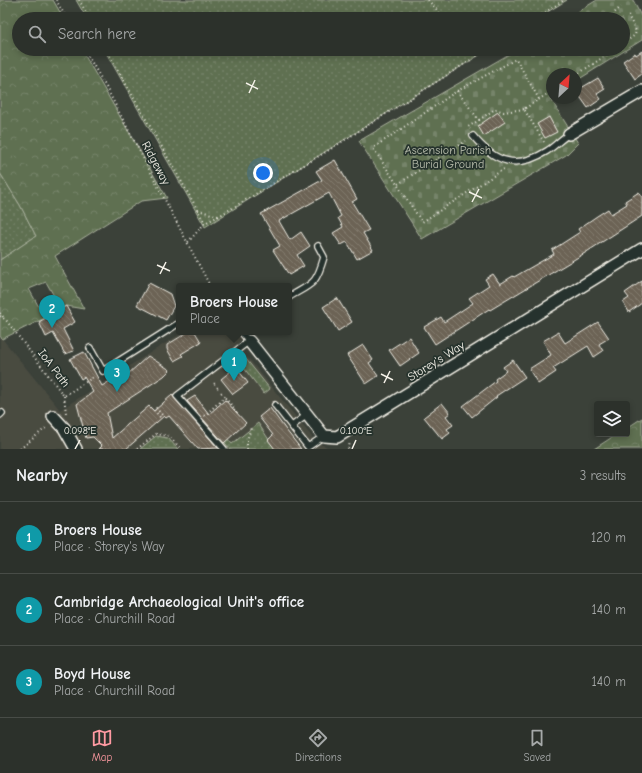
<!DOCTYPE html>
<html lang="en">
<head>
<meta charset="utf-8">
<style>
	body { margin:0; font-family:"Comic Neue",sans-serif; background:#343933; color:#f1f3f6 }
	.controls { position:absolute; right:12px; bottom:12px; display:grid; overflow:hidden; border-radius:4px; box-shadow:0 2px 6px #0003 }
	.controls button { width:36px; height:36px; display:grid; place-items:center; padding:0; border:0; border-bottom:1px solid #484c47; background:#2c312b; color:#f1f3f6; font:20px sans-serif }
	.compass { position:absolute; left:546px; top:68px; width:36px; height:36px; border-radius:50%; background:#2c312b; box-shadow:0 2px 6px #0003; rotate:26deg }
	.you { position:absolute; left:263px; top:173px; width:14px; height:14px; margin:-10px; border:3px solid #fff; border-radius:50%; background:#1a73e8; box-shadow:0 0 0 6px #1a73e833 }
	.badge { display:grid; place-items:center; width:26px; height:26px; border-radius:50%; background:#ff9aa2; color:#fff; font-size:13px; font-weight:700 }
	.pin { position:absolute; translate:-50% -33px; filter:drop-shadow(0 1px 2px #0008) }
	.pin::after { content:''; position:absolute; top:21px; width:14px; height:12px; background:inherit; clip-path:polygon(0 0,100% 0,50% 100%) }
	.popup { position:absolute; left:176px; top:283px; width:116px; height:52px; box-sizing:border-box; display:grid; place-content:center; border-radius:4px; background:#2c312b; filter:drop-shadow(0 1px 3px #0005); font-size:13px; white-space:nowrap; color:#a6a9a9 }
	.popup b { font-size:15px; color:#f1f3f6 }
	.popup::after { content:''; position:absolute; left:50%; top:100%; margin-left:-8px; border:8px solid transparent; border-top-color:#2c312b }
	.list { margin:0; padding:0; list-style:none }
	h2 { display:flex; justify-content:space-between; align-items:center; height:52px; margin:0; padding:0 16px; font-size:17px }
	h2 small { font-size:13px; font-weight:400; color:#a6a9a9 }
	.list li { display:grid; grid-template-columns:26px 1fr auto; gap:12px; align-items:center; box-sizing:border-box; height:72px; padding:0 16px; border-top:1px solid #484c47 }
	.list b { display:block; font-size:15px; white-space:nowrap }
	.list p { margin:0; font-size:13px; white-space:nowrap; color:#a6a9a9 }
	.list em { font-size:13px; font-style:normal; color:#a6a9a9 }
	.icon { flex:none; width:22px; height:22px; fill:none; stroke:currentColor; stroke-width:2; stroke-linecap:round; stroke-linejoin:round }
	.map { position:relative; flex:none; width:642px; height:449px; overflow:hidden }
	.search { position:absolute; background:#2c312b; box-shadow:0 2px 6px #0003; left:12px; right:12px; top:12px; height:44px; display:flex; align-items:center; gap:10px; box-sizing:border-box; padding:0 14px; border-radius:22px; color:#a6a9a9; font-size:15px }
	.sheet { height:268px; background:#2c312b }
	nav { display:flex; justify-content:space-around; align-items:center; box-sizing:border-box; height:56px; border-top:1px solid #484c47; background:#2c312b; font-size:11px; color:#a6a9a9 }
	nav a { display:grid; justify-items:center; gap:2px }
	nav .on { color:#ff9aa2 }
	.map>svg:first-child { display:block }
	.built { fill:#4a4b41 }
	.grass { fill:url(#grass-dots); stroke:#a9b09c }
	.forest { fill:url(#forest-crowns); stroke:#a9b09c }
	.cemetery { fill:url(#cemetery-stones); stroke:#a9b09c }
	.building { fill:url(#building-back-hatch); stroke:#f4f1e8 }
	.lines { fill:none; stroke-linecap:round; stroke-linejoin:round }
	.service-casing { stroke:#f4f1e8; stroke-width:8 }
	.minor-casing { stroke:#f4f1e8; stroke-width:14 }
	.path { stroke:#f4f1e8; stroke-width:2; stroke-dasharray:1 3; stroke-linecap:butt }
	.service { stroke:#26332d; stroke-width:5.5 }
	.minor { stroke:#26332d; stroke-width:11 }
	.ticks { fill:none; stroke:#f4f1e8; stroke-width:1.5 }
	.labels { text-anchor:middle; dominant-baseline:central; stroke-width:3.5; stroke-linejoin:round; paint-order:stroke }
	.park-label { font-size:12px; fill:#b8bdac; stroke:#26332d }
	.street-label { font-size:12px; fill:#f4f1e8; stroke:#26332d }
	.ticks-label { font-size:10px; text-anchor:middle; fill:#f4f1e8; stroke:#26332d; stroke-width:3.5; stroke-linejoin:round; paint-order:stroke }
</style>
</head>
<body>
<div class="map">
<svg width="642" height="449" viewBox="0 0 642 449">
	<defs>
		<pattern id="grass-dots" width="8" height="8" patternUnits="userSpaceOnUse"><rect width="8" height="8" fill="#5e6f51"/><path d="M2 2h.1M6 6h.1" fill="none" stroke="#76846a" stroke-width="1.8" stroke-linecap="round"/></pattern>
		<pattern id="forest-crowns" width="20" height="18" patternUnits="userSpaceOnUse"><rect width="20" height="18" fill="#5e6f51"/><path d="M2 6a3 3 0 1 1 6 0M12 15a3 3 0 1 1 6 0" fill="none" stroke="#76846a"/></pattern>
		<pattern id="cemetery-stones" width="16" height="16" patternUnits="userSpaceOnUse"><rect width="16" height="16" fill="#5e6f51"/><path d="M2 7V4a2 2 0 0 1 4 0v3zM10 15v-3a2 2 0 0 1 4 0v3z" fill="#76846a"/></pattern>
		<pattern id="building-back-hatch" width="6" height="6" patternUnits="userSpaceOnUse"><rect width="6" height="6" fill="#6c6354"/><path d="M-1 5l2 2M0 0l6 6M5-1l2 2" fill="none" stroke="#827a6d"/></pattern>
	</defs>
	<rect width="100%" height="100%" fill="#3b4139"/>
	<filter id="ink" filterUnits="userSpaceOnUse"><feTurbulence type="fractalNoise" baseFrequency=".025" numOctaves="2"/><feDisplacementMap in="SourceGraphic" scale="8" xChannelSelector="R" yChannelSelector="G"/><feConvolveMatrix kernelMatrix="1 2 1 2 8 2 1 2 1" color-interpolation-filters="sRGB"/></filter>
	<g filter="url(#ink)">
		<path class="built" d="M183,332h60l3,4 -9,8 79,98 15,7h-331v-113l60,74z"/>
		<g class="grass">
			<path d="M76,0h491l-31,19h-449z"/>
			<path d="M104,49h385l-284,178z"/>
			<path d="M0,173l20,32 16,31 -36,24z"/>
			<path d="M246,359l24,30 -6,5 -24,-31z"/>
			<path d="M207,415l25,29 26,-21 17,26h-45l-26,-31z"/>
			<path d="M156,436l12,2 10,11h-38z"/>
		</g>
		<g class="forest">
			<path d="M0,0h53l11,19h-45v30h62l86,149 -26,3 -86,55 29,53 -18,-3 -5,2 -15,-26 -17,7 16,29 -43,21 -2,-3v-76l36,-24 -16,-31 -20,-32z"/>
			<path d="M642,418v31h-48l23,-15h10v-6z"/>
		</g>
		<path class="cemetery" d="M597,0h36l9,18v22l-66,41v-7h-24v22l-2,2 28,45 -12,12 -144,84 -63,-98 159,-92h105v-30h-57z"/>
		<g class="building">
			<path d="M642,51v23l-7,5 -12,-18 12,-8 1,2z"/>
			<path d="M598,78l7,11 -8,5 4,5 -13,9 -12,-17z"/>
			<path d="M498,112l7,10 -21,14 -6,-10z"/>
			<path d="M549,117l8,15 -12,6 -8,-14z"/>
			<path d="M335,160l22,39 -5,3 17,28 -6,3 10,17 -16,9 -10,-17 -6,3 -8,-12 10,-6 -5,-9 3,-2 -12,-23 -50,28 11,19 11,-8 9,14 -13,9 7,11 -15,9 -16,-25 7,-4 -19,-32 61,-34 -6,-9z"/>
			<path d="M639,192l3,5v19l-57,37 -95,57 -1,-1 -54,35 -11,-17 17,-10 3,5 29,-19 -4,-5 20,-13 -4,-6 8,-5 7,10 13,-8 1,1 40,-23 -2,-4 28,-18 -2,-3 19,-13 11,-7 3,5 16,-10 -2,-3z"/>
			<path d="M642,281v22l-13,9 -6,-10 6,-4 -4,-5z"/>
			<path d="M149,283l21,11 4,12 -8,14 -29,-15z"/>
			<path d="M337,298l15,24 -14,9 -15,-24z"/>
			<path d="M66,306l9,16 -12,7 11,22 -9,3 -12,-21 -7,4 -7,-15z"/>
			<path d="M598,322l11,16 -10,6 4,7 -9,6 -6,-11 -35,22 3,4 -18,12 -9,-15 22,-14 -8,-14 15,-9 7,11z"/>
			<path d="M188,332h7l6,10 -20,12 2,2 -9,5 -7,-12v-4z"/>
			<path d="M409,337l10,16 -19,13 -11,-16z"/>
			<path d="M363,345l10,15 -4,3 9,13 -12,8 -19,-29z"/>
			<path d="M84,352l18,34 24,-15 2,3 20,-18 22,14 -6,6 -57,37 5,25 37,-32 5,5 18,-16 46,53 -20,1 -29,-33 -3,2 -2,-2 -38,33h-27l3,-3 -9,-9 -7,1 -9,-34 16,-12 -9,-15 -3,2 -11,-20z"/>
			<path d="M513,360l12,17 -29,19 1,1 -25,20 -9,-11 33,-25 -1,-2 11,-8 -3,-4z"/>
			<path d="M236,367l12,16 -15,11 -12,-15z"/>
			<path d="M195,396l14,18 16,-14 21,23 -22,20 -37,-42z"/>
			<path d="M442,403l8,10 -4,3 7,9 -6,4 3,4 -8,6 -18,-22z"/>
			<path d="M270,408l16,22 15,19h-26l-7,-9 5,-5 -14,-18z"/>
		</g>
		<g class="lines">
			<defs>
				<g id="service">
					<path d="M473,136c22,27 44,34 74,15 8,-5 14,-12 22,-17"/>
					<path d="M289,297c24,-14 27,-12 35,-40l-6,-11"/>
					<path d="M90,348l13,23 76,-48"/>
					<path d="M275,405l33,42 16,-11"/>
					<path d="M0,415l2,-2"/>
					<path d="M292,426l15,-11"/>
					<path d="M224,449l-47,-53 72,-55 -8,-9"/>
				</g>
				<g id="minor">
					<path d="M569,134l73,-43"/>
					<path d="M249,341l75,95 13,1 305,-188"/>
					<path d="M53,416l11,12 12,21"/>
				</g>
			</defs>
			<use href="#service" class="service-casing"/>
			<use href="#minor" class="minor-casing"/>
			<g class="path">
				<path d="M56,0l11,19"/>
				<path d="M79,0l11,19"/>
				<path d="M428,0l17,19"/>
				<path d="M535,19l29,-19"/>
				<path d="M613,19l-1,-4 9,-8"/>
				<path d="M623,44l12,-9 1,-4 -8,-16"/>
				<path d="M84,49l22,38 104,199"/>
				<path d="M106,49l99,174"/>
				<path d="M576,75l40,-26"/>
				<path d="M457,91l22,29 -11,7 2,2"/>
				<path d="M479,120l16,-11 9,3 20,-3"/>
				<path d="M544,142l-20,-33 28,-18"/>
				<path d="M504,169l-82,53 -49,-74 84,-57 59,-32 23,40"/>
				<path d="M398,184l68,-43"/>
				<path d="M198,210l20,6"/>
				<path d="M188,242l17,-19 14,-7 110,-66 159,-101"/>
				<path d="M0,313l4,5"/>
				<path d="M0,316l6,4 58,76 31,-20"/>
				<path d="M214,384l3,-2"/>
				<path d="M217,388l3,-2"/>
				<path d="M221,393l3,-2"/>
				<path d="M64,396l2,17"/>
				<path d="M225,398l9,10"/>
				<path d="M204,416l23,-21"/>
				<path d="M160,417l-6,-7 2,-2 7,8"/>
				<path d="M20,449l27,-22"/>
				<path d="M137,449l19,-15 13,2 12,13"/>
				<path d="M247,449v-9l4,-12"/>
				<path d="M348,449l2,-6"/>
			</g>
			<use href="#service" class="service"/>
			<use href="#minor" class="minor"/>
		</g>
	</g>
	<path class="ticks" d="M246,83l12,6M249,93l6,-13M469,192l13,6M472,202l7,-13M157,265l13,6M160,274l6,-12M381,374l12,6M384,383l6,-12M75,449l5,-9M352,449l4,-9"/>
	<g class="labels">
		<g class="park-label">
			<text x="448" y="150">Ascension Parish<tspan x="448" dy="14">Burial Ground</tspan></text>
		</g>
		<g class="street-label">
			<text transform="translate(156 163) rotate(62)">Ridgeway</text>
			<text transform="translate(436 361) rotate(-32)">Storey's Way</text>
			<text transform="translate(54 368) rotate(53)">IoA Path</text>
		</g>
	</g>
	<g class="ticks-label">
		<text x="80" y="434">0.098°E</text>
		<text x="356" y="434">0.100°E</text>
	</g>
</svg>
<div class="controls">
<button><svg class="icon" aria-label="layers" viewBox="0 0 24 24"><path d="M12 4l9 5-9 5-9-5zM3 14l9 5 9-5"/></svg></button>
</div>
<svg class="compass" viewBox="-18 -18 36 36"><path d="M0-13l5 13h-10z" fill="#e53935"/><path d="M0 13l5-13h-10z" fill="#a6a9a9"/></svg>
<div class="you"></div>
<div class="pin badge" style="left:234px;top:381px;background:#0f9aa8">1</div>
<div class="popup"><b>Broers House</b>Place</div>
<div class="pin badge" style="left:52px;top:328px;background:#0f9aa8">2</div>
<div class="pin badge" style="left:117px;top:392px;background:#0f9aa8">3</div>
<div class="search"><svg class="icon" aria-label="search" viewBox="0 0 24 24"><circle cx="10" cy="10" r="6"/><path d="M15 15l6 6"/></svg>Search here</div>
</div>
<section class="sheet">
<h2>Nearby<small>3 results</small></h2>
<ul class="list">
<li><span class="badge" style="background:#0f9aa8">1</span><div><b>Broers House</b><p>Place · Storey's Way</p></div><em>120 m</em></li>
<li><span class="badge" style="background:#0f9aa8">2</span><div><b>Cambridge Archaeological Unit's office</b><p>Place · Churchill Road</p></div><em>140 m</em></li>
<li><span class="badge" style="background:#0f9aa8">3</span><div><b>Boyd House</b><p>Place · Churchill Road</p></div><em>140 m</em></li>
</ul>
</section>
<nav>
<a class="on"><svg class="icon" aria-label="map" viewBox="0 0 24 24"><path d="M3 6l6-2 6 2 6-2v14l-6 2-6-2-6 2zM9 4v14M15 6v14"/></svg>Map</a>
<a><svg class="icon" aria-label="directions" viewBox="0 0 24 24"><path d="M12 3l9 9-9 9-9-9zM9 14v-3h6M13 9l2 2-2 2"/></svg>Directions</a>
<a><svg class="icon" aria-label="saved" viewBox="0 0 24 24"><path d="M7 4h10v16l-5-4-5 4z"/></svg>Saved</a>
</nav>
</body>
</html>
